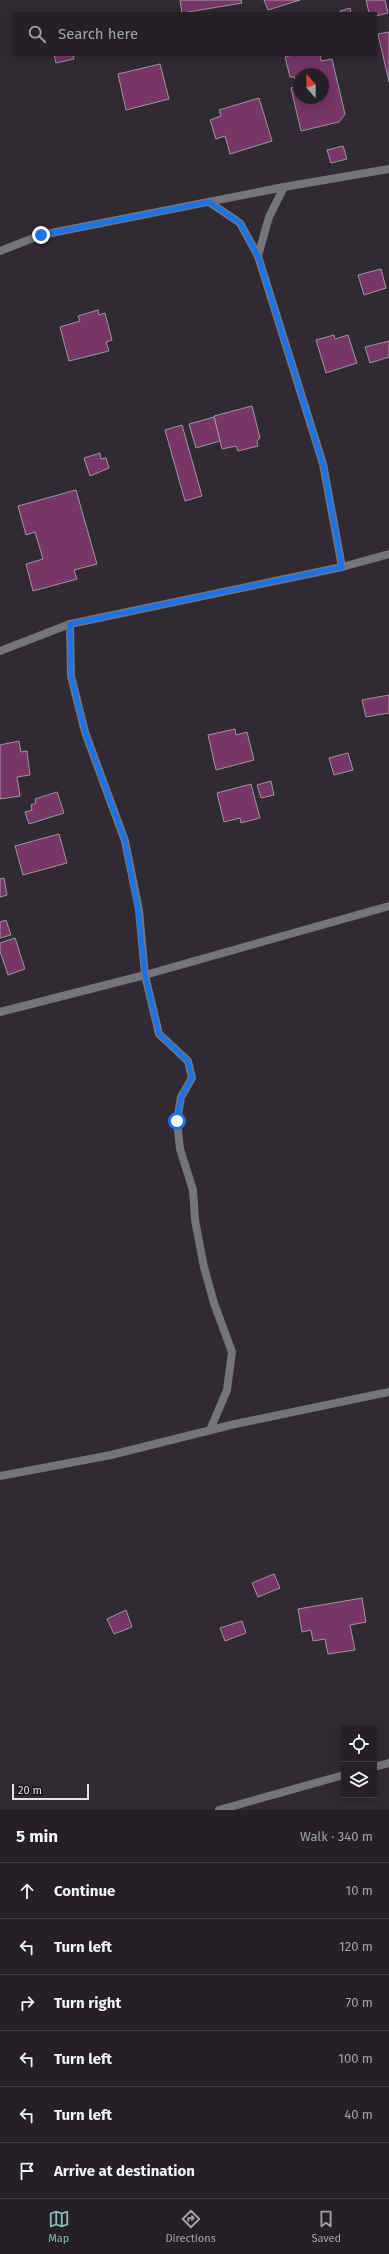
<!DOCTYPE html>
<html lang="en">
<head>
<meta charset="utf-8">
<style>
	body { margin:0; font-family:"Fira Sans",sans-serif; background:#302d32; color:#f1f3f6 }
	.controls { position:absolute; right:12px; bottom:12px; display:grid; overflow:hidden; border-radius:0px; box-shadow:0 2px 10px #0003 }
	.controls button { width:36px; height:36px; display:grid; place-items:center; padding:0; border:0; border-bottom:1px solid #413e43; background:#242026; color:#f1f3f6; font:20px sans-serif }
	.compass { position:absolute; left:293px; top:68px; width:36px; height:36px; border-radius:50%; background:#242026; box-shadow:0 2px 10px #0003; rotate:339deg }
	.scale { position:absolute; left:12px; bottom:10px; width:77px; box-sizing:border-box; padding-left:4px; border:2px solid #e3dfe5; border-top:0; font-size:11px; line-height:14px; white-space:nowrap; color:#e3dfe5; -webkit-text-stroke:3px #171418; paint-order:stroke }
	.stop { position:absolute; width:12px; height:12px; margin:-9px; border:3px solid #1a73e8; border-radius:50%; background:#fff }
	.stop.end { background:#1a73e8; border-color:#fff; box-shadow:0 1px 4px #0008 }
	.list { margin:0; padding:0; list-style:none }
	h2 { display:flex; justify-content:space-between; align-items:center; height:52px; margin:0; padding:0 16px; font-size:17px }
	h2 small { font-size:13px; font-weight:400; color:#a3a3a7 }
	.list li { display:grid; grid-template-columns:26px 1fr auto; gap:12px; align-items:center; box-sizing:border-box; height:56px; padding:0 16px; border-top:1px solid #413e43 }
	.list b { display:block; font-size:15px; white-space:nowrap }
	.list em { font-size:13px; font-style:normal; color:#a3a3a7 }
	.icon { flex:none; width:22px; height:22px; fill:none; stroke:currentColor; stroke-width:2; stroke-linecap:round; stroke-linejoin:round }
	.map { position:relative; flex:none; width:389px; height:1810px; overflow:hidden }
	.search { position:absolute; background:#242026; box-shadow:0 2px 10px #0003; left:12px; right:12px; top:12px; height:44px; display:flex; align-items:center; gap:10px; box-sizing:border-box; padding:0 14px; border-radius:0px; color:#a3a3a7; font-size:15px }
	.sheet { height:388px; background:#242026 }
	nav { display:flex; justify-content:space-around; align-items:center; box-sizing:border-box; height:56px; border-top:1px solid #413e43; background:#242026; font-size:11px; color:#a3a3a7 }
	nav a { display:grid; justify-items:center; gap:2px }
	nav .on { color:#8bbbb9 }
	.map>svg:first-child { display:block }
	.building { fill:#763667; stroke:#a1959d; fill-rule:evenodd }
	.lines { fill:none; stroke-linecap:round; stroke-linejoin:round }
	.minor { stroke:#75747a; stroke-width:8 }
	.route { stroke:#1a73e8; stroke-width:5 }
</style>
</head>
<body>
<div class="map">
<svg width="389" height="1810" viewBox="0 0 389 1810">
	<rect width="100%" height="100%" fill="#302a33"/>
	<g class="building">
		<path d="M180,0h61l1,3 -60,10z"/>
		<path d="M264,0h36l-32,10z"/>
		<path d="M366,0h19l3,13 -12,3v-3h-7z"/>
		<path d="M350,8l1,5h-11v-2z"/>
		<path d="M389,32v50l-11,-48z"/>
		<path d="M54,55h24l-5,1 1,3 -18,4z"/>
		<path d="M292,55h28l1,6 11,-2 13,55 -6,8 -38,9 -10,-43 6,-2 -3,-9h-4l-5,-20zM299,74h24v24h-24z"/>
		<path d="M160,64l9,35 -43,11 -8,-36z"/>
		<path d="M259,98l13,43 -42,13 -5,-18 -9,3 -6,-19 11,-4 -2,-6z"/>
		<path d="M343,146l4,13 -16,4 -4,-13z"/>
		<path d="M381,269l5,19 -22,7 -6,-20z"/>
		<path d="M98,310l1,5 6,-2 7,27 -6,2 3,9 -40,10 -9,-34 20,-6 -2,-5z"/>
		<path d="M334,335l1,4 13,-4 9,28 -31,10 -10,-33z"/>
		<path d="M389,341v16l-19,6 -5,-16z"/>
		<path d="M252,406l8,32 -3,3 1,5 -20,5 -2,-5 -14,3 -8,-33z"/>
		<path d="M214,417l6,24 -24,7 -7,-24z"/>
		<path d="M182,425l20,71 -17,5 -20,-71z"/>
		<path d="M100,453l1,6 5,-1 3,10 -19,8 -6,-18z"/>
		<path d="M76,490l21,74 -23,6 3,9 -44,12 -7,-27 17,-5 -8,-27 -9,3 -8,-29z"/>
		<path d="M389,695v18l-23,4 -4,-17z"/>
		<path d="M235,729l1,6 11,-3 7,28 -38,10 -8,-35z"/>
		<path d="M19,741l2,11 6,-1 3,24 -13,2 3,19 -20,3v-54z"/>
		<path d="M348,753l5,17 -19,5 -5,-17z"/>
		<path d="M271,781l3,14 -13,3 -4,-13z"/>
		<path d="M251,784l9,34 -19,5 -1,-5 -16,4 -7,-29z"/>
		<path d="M57,792l7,21 -35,11 -4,-12 7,-2 -1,-5 5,-2 -1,-4z"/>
		<path d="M59,834l8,29 -44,12 -8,-29z"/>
		<path d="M4,878l3,17 -7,2v-18z"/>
		<path d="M6,920l5,15 -11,3v-16z"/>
		<path d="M15,938l10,31 -17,6 -8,-24v-8z"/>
		<path d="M274,1574l6,14 -22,9 -6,-14z"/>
		<path d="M362,1598l4,24 -16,3 5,25 -27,4 -3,-15 -12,2 -2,-11 -9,2 -4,-23z"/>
		<path d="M126,1610l6,17 -18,7 -7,-15z"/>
		<path d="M242,1621l4,12 -21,8 -5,-13z"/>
	</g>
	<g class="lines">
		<g class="minor">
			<path d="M284,187l105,-18"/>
			<path d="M209,202l31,21 18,33 65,208 19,103"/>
			<path d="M0,251l41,-16 243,-48 -15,30 -11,39"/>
			<path d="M70,624l1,52 14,56 40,109 14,69 6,65 14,59 29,27 4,17 -11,19 -4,24 3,28 13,41 2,30 9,47 10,36 18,49 -5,38 -17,40"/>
			<path d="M0,651l70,-27 272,-57 47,-13"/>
			<path d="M0,1012l145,-37 244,-69"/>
			<path d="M0,1476l111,-21 124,-31 154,-32"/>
			<path d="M374,1767l15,-4"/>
			<path d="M219,1810l125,-35"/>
		</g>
	</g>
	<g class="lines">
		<path class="route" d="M41,235l168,-33 31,21 18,33 65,208 19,103 -272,57 1,52 14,56 40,109 13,69 7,65 14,59 29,27 4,17 -11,19 -4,24"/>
	</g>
</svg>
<div class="controls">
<button><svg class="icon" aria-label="locate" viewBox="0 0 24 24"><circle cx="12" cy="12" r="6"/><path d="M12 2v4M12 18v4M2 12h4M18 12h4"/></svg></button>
<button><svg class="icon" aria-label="layers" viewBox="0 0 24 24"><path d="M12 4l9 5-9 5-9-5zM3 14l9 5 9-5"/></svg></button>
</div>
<svg class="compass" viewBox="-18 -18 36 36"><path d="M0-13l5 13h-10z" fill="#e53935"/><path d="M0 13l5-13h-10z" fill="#a3a3a7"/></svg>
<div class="scale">20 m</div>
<div class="stop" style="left:177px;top:1121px"></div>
<div class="stop end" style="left:41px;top:235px"></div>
<div class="search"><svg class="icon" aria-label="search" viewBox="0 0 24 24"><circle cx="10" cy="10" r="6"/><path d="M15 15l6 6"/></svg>Search here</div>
</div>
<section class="sheet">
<h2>5 min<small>Walk · 340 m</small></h2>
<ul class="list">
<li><svg class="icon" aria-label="ahead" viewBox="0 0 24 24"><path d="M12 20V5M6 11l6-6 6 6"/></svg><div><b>Continue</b></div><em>10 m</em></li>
<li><svg class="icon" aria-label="left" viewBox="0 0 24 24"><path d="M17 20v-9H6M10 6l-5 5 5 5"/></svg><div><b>Turn left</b></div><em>120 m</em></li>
<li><svg class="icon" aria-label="right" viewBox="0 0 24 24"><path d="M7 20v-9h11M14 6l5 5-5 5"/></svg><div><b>Turn right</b></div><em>70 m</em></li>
<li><svg class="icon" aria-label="left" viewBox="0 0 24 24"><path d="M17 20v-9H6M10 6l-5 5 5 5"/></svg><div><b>Turn left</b></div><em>100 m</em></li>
<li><svg class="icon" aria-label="left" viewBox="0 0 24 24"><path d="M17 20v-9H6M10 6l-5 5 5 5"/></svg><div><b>Turn left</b></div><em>40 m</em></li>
<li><svg class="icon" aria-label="arrive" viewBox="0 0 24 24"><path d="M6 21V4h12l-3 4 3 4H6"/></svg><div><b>Arrive at destination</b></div></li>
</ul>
</section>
<nav>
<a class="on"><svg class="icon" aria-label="map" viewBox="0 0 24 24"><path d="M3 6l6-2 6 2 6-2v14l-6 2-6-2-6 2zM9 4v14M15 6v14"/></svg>Map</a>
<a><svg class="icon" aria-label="directions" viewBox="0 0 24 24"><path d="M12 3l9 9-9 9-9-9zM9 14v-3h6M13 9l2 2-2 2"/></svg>Directions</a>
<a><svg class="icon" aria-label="saved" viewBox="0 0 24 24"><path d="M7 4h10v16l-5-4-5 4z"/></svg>Saved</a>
</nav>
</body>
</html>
